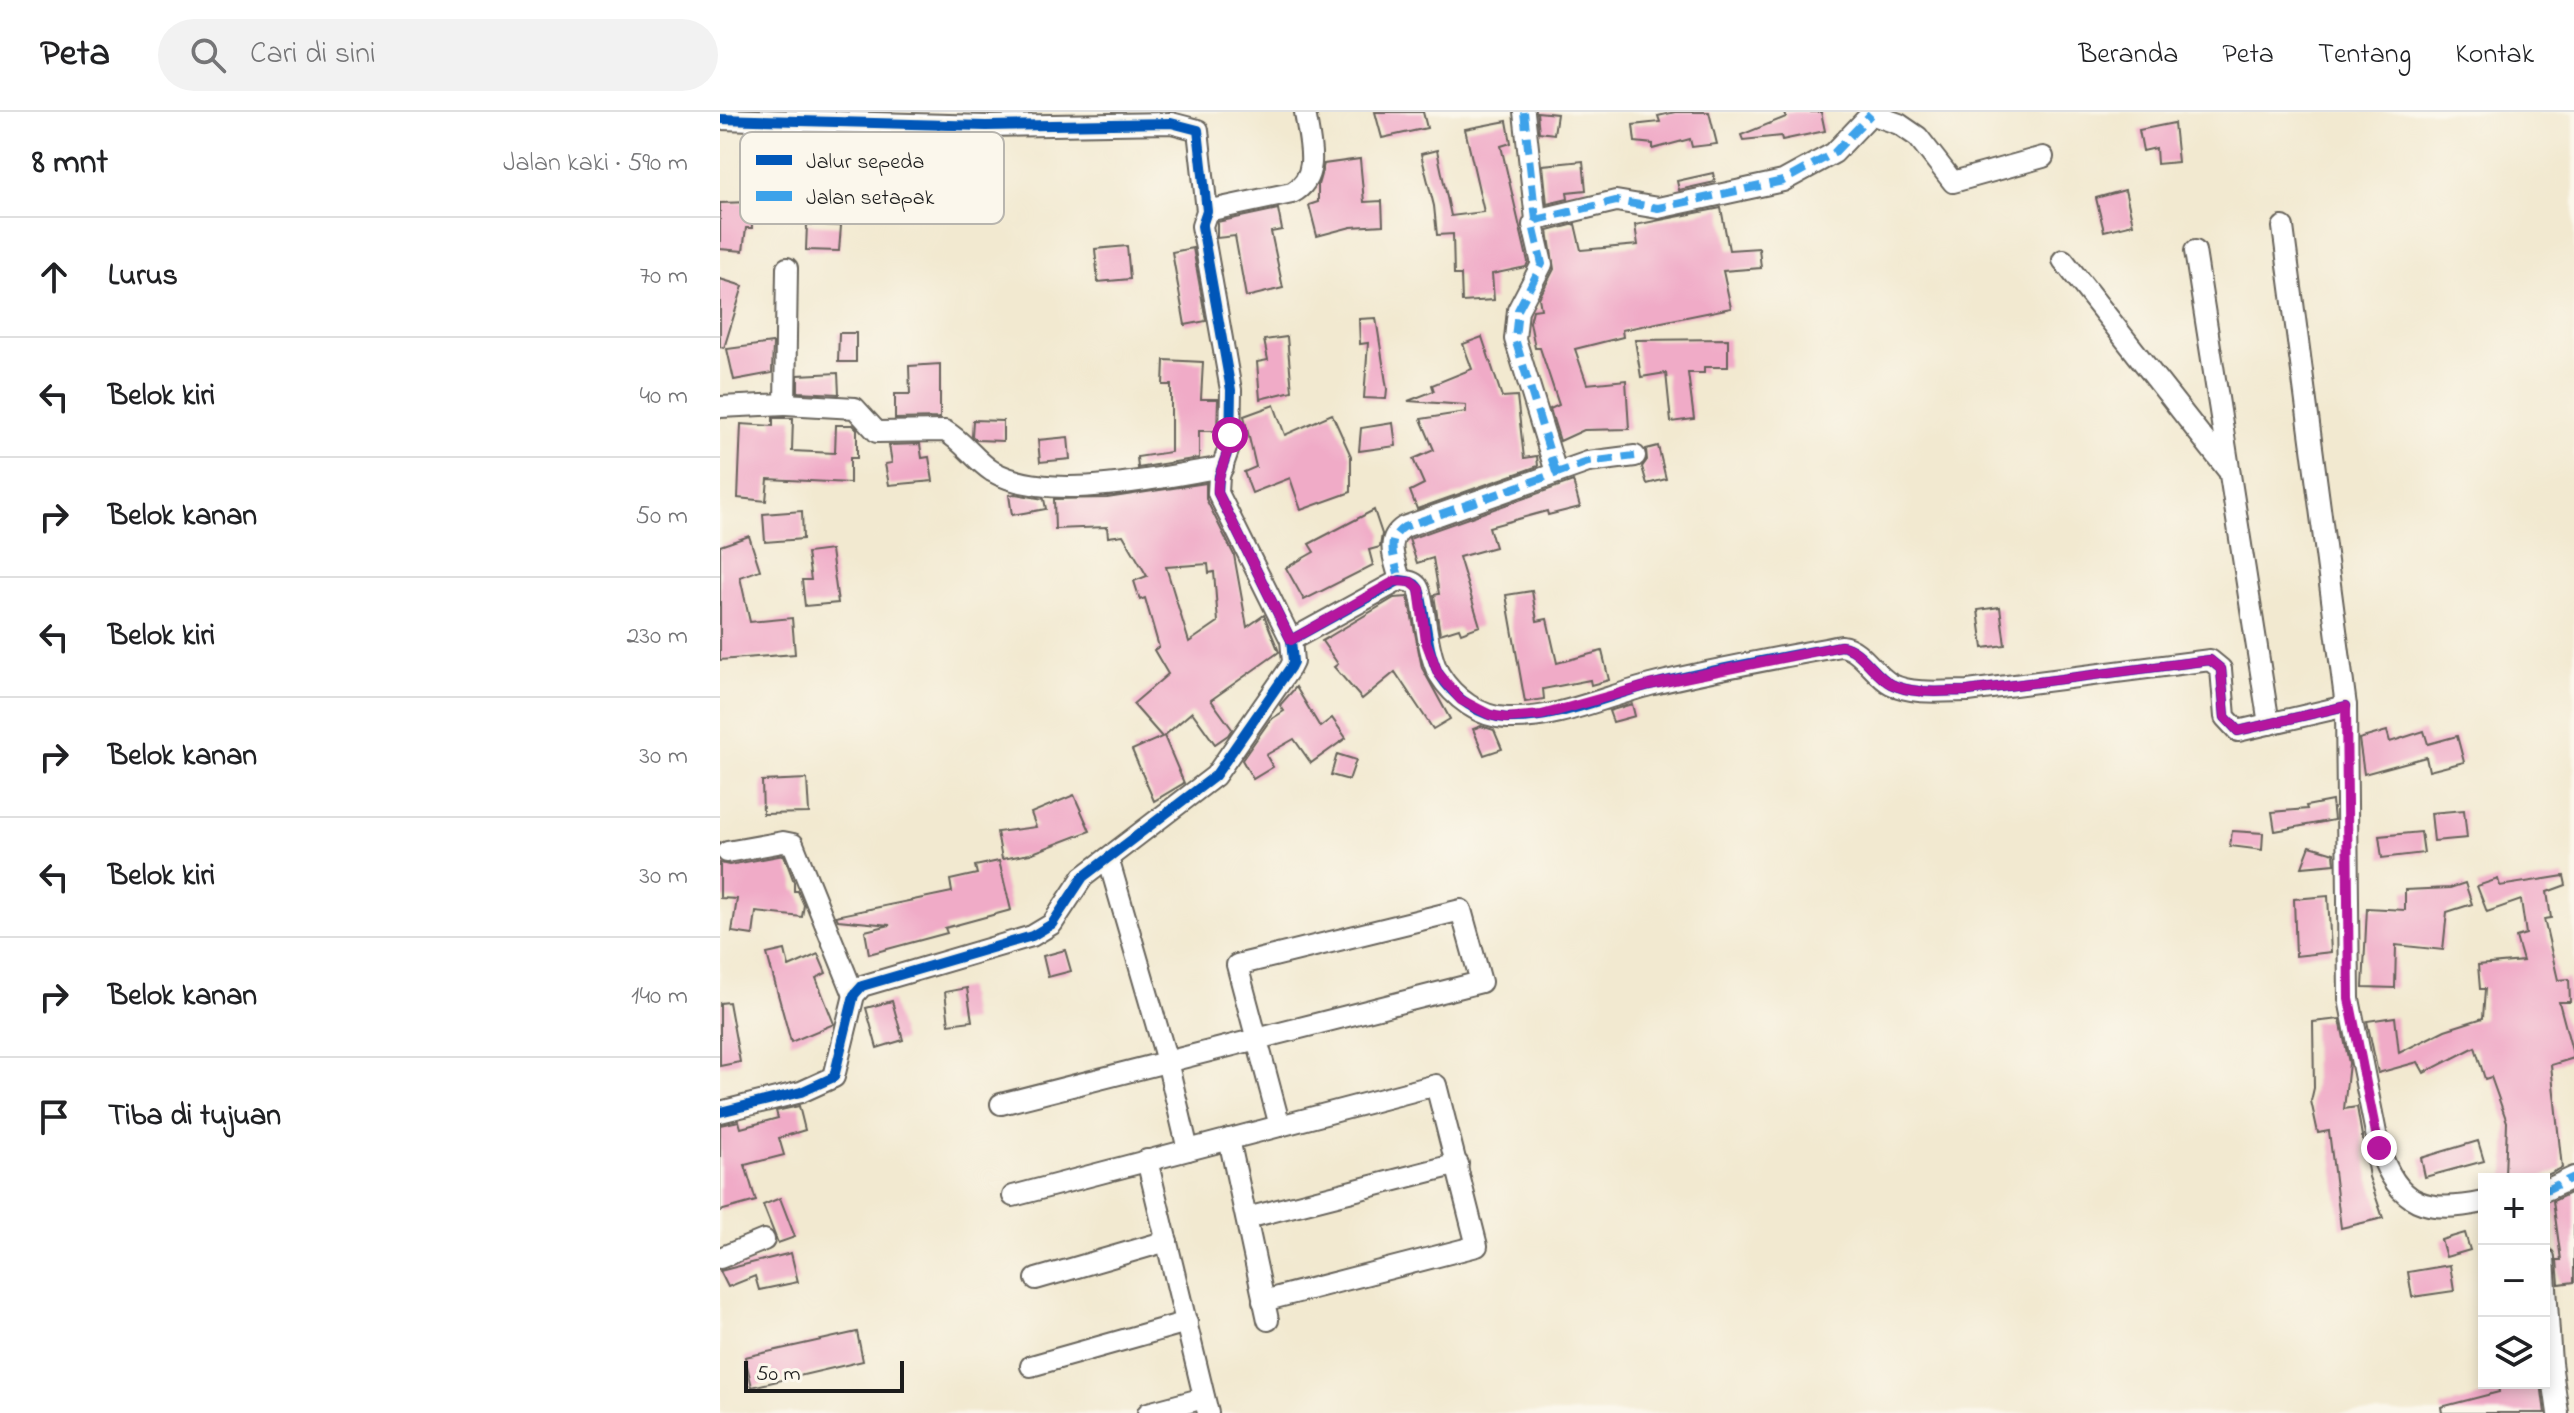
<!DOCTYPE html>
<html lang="id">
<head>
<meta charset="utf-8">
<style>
	body { margin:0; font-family:"Indie Flower",sans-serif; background:#f2f2f2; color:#202124 }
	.controls { position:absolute; right:24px; bottom:24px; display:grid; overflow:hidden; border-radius:0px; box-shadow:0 4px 12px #0003 }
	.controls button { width:72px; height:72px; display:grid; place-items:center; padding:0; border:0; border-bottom:2px solid #e0e0e0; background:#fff; color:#202124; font:40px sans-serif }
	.scale { position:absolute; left:24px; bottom:20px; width:160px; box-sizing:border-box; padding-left:8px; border:4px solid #1c1c1c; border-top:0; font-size:22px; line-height:28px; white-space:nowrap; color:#1c1c1c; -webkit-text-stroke:6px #fbf7ec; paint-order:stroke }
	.stop { position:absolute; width:24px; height:24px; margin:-18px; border:6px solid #b5179e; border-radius:50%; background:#fff }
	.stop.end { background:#b5179e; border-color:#fff; box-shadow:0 2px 8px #0008 }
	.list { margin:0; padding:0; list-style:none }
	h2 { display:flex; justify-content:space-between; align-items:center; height:104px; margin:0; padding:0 32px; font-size:34px }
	h2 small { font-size:26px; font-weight:400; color:#757577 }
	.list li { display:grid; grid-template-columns:52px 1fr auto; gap:24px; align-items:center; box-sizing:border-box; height:120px; padding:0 32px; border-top:2px solid #e0e0e0 }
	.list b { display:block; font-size:30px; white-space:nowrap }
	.list em { font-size:26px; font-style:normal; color:#757577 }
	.icon { flex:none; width:44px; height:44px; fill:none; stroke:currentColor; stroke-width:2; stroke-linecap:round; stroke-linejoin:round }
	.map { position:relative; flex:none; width:1854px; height:1301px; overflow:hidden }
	header { display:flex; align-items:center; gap:48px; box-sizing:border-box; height:112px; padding:0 40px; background:#fff; border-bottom:2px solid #e0e0e0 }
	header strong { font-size:38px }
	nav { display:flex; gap:44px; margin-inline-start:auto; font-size:28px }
	.search { width:560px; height:72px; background:#f2f2f2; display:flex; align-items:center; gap:20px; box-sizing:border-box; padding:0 28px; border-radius:44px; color:#757577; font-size:30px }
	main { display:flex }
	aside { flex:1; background:#fff }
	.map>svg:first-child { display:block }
	.building { fill:#f0abc7; fill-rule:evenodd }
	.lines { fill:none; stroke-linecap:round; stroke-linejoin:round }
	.minor-casing { stroke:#67645b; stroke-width:24 }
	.minor { stroke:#fff; stroke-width:20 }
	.quiet { stroke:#3da2ea; stroke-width:8; stroke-dasharray:16 8; stroke-linecap:butt }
	.cycleway-casing { stroke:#fbf7ec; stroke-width:15 }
	.cycleway { stroke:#0057b8; stroke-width:10 }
	.route { stroke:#b5179e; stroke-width:10 }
	.key { fill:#fbf7ec; stroke:#b8b5ae; stroke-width:2 }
	.key-label { font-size:22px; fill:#1c1c1c }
</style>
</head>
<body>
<header>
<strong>Peta</strong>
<div class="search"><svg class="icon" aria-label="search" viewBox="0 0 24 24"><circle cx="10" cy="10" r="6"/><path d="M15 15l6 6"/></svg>Cari di sini</div>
<nav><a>Beranda</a><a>Peta</a><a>Tentang</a><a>Kontak</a></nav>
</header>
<main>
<aside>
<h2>8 mnt<small>Jalan kaki · 590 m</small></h2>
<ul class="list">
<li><svg class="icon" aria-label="ahead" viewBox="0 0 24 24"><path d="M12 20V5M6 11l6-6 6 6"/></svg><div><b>Lurus</b></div><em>70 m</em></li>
<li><svg class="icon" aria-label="left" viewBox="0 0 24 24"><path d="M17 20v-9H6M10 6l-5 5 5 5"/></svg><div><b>Belok kiri</b></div><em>40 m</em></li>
<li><svg class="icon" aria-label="right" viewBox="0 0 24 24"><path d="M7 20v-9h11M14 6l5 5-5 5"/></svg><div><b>Belok kanan</b></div><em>50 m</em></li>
<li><svg class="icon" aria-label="left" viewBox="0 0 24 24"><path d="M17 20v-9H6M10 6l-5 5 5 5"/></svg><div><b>Belok kiri</b></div><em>230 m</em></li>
<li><svg class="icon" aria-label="right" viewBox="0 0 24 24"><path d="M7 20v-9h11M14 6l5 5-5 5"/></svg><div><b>Belok kanan</b></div><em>30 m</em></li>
<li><svg class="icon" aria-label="left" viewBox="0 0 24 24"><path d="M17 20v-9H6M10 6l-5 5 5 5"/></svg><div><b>Belok kiri</b></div><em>30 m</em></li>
<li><svg class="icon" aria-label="right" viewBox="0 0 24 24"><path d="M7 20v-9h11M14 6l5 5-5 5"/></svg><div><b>Belok kanan</b></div><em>140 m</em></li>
<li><svg class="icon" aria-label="arrive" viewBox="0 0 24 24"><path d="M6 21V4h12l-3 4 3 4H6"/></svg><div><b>Tiba di tujuan</b></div></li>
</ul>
</aside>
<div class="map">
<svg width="1854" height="1301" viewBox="0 0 1854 1301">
	<rect width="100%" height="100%" fill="#fbf7ec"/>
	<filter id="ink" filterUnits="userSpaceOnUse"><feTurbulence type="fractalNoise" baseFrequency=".0125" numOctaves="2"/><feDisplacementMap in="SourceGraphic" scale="16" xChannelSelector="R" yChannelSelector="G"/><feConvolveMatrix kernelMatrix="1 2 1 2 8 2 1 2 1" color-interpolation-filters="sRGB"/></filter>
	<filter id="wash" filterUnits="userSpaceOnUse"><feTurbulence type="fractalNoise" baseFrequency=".006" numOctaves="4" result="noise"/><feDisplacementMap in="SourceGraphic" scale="32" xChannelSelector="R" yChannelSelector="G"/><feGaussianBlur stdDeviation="1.8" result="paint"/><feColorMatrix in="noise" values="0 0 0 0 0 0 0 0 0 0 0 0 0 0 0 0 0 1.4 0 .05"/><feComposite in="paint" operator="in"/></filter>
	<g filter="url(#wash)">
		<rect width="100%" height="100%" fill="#f2e9d0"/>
		<g id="blocks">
			<g class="building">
				<path d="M655,0h48l4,16 -45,10z"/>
				<path d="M817,0l20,2 -3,20 -15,-2z"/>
				<path d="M955,0h34l8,32 -25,3 -2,-8 -37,10v-5l-18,-2 -2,-17 27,-3 -2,-6z"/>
				<path d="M1065,0h36l4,19 -43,9 -1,-4 -38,4 -2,-5 45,-18z"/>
				<path d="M787,9l4,22 -10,3 27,116 -2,5 -34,7 2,26 -32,2 -1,-27h-7l-1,-41 -16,1 -3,-29 -13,-52 16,-4 14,66 33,-4 -19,-83z"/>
				<path d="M1454,11l4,39 -21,2 -1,-16 -13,3 -4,-21z"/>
				<path d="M640,47l4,43 18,-1 1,24 -32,2 -34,9 -8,-31 9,-3v-17l6,-21z"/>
				<path d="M863,49l3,29 -19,2 1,7 -21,5 -4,-39z"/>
				<path d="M993,61l2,9 -36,8 -2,-9z"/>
				<path d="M1405,78l8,34 -29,7 -8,-33z"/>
				<path d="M31,90l1,26h-6l-3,23 -23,-2v-46z"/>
				<path d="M1001,96l8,42 30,-2 2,20 -38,3 8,37 -109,22 1,7 -48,12 12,35 39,-4 3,49 -45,1 -24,11 -10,-32 9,-4 -19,-57h-5l-5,-26 3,-12 8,-1 -2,-11 15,-29 -6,-38 27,-7 6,26 57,-5 -3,-20z"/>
				<path d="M558,97l4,21 -11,2 12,56 -37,9 -11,-61 -18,2v-16z"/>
				<path d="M87,112l34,2 -2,25 -33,-1z"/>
				<path d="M407,134l3,33 -32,3 -3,-33z"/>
				<path d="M473,136l13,73 -21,4 -13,-73z"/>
				<path d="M0,167l23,7 -19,62 -4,-1z"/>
				<path d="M656,206l11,71 -1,10 -22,-1 4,-55 -8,1 -1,-25z"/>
				<path d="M119,221h17v29h-18z"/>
				<path d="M567,225l5,54 -32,8 -3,-37 11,-2 -4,-20z"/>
				<path d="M762,225l20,60 15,-1 7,62 13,-2 1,10 -121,43 -7,-18 14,-7 -11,-25 21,-9 -13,-31 45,-7v-7l-58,-4 26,-10 -2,-6 40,-16 -9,-25z"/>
				<path d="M1008,227v28h-24v6h-16l6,46 -23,3 -5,-49 -25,4 -6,-37z"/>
				<path d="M53,231l-1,30 -38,7 -7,-31z"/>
				<path d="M444,248l39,2 -2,37h17l-1,32h-18v27l-61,10 -1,-11 34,-5v-67h-8z"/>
				<path d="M220,252v54l-45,1v-25h15l-1,-28z"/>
				<path d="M118,261l1,21 -41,-2v-17z"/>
				<path d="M554,293l11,30 47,-21 19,42v36l-50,18 -11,-32 -38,15 -8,-21 12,-5 -12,-51z"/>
				<path d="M53,306h20l-1,33 43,2 1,-28h17l4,4v29h-7v25l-82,-4 -2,22 -28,-3 3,-74 32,2z"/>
				<path d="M253,308l30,1v20l-26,-1 -5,-4z"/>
				<path d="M673,311l3,23 -37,5 2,-23z"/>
				<path d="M348,325l2,22 -30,3 -2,-22z"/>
				<path d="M200,332l2,14 7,-1 4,24 -44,4 -4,-21 7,-1 -3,-18z"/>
				<path d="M938,334l8,33 -19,5 -5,-17 5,-7 -1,-11z"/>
				<path d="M853,369l7,26 -32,8 -1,-4 -58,16 6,20 -36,10 21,69 -19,7 -2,-5 -19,6 -6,-39 5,-1 -6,-36 -16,5 -8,-24z"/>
				<path d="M486,371v16l28,56 13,72 17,-12 15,37 -68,48 21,29 -4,6 -13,9 -23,-32 -28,24 20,47 -30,18 -22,-51 30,-13 -29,-33 35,-30 -14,-24 5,-3 -14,-49 -5,2 -6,-19 13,-5 -24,-41 -15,2 -1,-10 -52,2 -1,-30 53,-1zM488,452l1,9 5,-1 4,50 -29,20 -23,-75z"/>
				<path d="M295,382l29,5 2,10 -34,6 -3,-20z"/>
				<path d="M654,398l8,24 -2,13 -11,3 4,15 -69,35 -18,-32 28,-16 -5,-8z"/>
				<path d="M82,399l1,28 -38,3 -2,-28z"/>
				<path d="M29,424l11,34 -20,7 10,45 42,-4 3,36 -75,6v-114z"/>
				<path d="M111,438l7,53 -33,3 -3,-26h9l-4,-27z"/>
				<path d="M812,479l5,30 10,-2 10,44 45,-12 7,29 -18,5 -1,-5 -47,9 1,10 -19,3 -19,-107z"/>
				<path d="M688,485l14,71 28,51 -17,10 -38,-57 -33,27 -28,-32 4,-3 -16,-23 72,-43z"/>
				<path d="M1280,495l5,38 -22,3 -5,-38z"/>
				<path d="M576,575l24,40 12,-9 14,20 -35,25 -17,-24 -28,16 7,12 -20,12 -11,-19 28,-40 14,-9 -4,-6z"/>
				<path d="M912,592l3,12 -22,6 -4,-11z"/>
				<path d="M761,614l13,4 8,19 -18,6 -11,-26z"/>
				<path d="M1667,619l3,11 34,-11 4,13 29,-8 7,26 -35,9 -3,-14 -62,17 -5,-35z"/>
				<path d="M617,642l19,6 -7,20 -18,-5z"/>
				<path d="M87,667l2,34 -46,1 -1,-33z"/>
				<path d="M354,683l16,36 -60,23 -28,5 -5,-27 39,-5 -5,-14z"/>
				<path d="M1612,689l2,19 -59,11 -3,-19 35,-3 -1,-3z"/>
				<path d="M1744,698l3,28 -33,3 -3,-28z"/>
				<path d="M1512,719l31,2 -1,17 -32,-4z"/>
				<path d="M1701,720l3,21 -42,5 -3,-22z"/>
				<path d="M1590,734l24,7 1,11 -33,3z"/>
				<path d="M64,743l10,27v9h4l6,14 -2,12 -46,-5 -3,23 -21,-3 5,-33 -17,-1v-35l9,2z"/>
				<path d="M279,749l12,49 -66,18 2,5 -78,21 -4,-23 25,-6 -52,-5 -2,-4 116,-24 -2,-12 27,-6 -2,-8z"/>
				<path d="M1844,764l2,9 -19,7 4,26 -7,1 14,61 11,-1 1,23h-11l15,56 -23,7 11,103 -19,9 -38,-1 2,-54 -16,-45 -6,2 -10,-32 -51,26 -6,-11 -40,11 -11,-52 28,-4 4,36 46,-23 38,-12 2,-29h-5l-2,-24 45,-4 -7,-24 10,-3 -5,-34 -34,12 -10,-26 21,-7 2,7z"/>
				<path d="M1745,771l7,21 -25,8 -4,38 -47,-5 -1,43 -32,-1 4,-79 38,2v-20l45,-2z"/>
				<path d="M1608,784l3,56 -35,4 -2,-57z"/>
				<path d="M65,838l4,17 29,-13 8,19 -10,5 18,46 -43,18 -24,-88z"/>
				<path d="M345,838l6,21 -23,6 -5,-21z"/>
				<path d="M247,876l5,33 -23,3 -4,-32z"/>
				<path d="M172,889l11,39 -26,8 -11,-40z"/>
				<path d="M9,890l11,60 -20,4v-63z"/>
				<path d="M1620,907l9,44 -5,46 13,-2 12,70 14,41 -42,10 -12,-97 -11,2 -7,-32 3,-13 -1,-66z"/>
				<path d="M79,994l6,24 -26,8 5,17 -39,10 11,36 -36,10v-86l19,-4 2,7 37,-10 -2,-7z"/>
				<path d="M1758,1029l6,20 -59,16 -4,-19z"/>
				<path d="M1854,1079v91l-15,2 -2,-24h4l-8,-59z"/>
				<path d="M60,1086l15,39 -17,6 -15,-38z"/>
				<path d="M1745,1121l5,17 -24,7 -5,-17z"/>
				<path d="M71,1141l7,29 -39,8 -4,-14 -27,11 -8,-16z"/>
				<path d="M1730,1153l4,26 -42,6 -4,-25z"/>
				<path d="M137,1220l6,29 -111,26 -7,-30z"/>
				<path d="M1778,1271h43l4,30h-103l-1,-6 58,-15z"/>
			</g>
		</g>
	</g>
	<g filter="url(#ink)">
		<use href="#blocks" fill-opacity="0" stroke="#67645b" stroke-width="2"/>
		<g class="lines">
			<defs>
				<g id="minor">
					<path d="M804,0l12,108"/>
					<path d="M0,7l266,7 185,-3 27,7 9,81 -5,15 29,164 -1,55 -11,31 -1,17 73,147 2,22 -3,6 -75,108 -132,101 -31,47 -20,12 -170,50 -8,9 -20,82 -33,15 -81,20"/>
					<path d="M487,99l85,-18c30,-16 17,-53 13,-81"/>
					<path d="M1563,115l63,479 3,293 30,149c19,58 48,66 105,54"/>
					<path d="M1475,139l74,473"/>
					<path d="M1343,148l164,209"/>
					<path d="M65,292l70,4 22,24 68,-1c18,10 30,29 47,40 57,33 169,6 231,-4"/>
					<path d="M0,295l65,-3 2,-136"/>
					<path d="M836,360l-41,-133 3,-29 24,-46 -9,-39 3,-5 80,-19 42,7 125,-27 51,-28 37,-39 28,10 19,13 35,45 90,-25"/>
					<path d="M680,468c-5,-20 -16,-40 4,-53l184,-65 47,-6"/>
					<path d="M571,528l109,-60c6,1 13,1 17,6 8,9 8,64 22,88 14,23 41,44 69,44 48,2 96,-21 142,-33 63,-16 127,-27 191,-39 20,2 33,29 50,38 21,11 55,7 77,7l242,-31 11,9 4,48 13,14 108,-25"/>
					<path d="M7,740l56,-10 10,2 61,151"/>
					<path d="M388,746l59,203 21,89"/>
					<path d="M281,992c160,-41 320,-82 480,-122l-20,-72 -224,55 43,161"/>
					<path d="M509,1027l39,181"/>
					<path d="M427,1048l61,253"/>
					<path d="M1824,1079l30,-14"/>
					<path d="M293,1084l423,-111 41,161 -214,55"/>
					<path d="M527,1106l211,-54"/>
					<path d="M0,1146l44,-18"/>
					<path d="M1824,1146l7,105 7,50"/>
					<path d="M316,1167l131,-38"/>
					<path d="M311,1254l156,-44"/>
					<path d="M428,1301l56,-15"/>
				</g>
			</defs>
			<use href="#minor" class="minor-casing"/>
			<use href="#minor" class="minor"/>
			<g class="quiet">
				<path d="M804,0l12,108"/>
				<path d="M836,360l-41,-133 3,-29 24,-46 -9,-39 3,-5 80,-19 42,7 125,-27 51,-28 37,-39"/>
				<path d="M680,468c-5,-20 -16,-40 4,-53l184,-65 47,-6"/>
				<path d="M1824,1079l30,-14"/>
			</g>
			<defs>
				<g id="cycleway">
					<path d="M0,7l266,7 185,-3 27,7 9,81 -5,15 29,164 -1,55 -11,31 -1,17 73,147 2,22 -3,6 -75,108 -132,101 -31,47 -20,12 -170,50 -8,9 -20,82 -33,15 -81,20"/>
					<path d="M571,528l109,-60c6,1 13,1 17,6 8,9 8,64 22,88 14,23 41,44 69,44 48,2 96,-21 142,-33 63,-16 127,-27 191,-39 20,2 33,29 50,38 21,11 55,7 77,7l242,-31 11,9 4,48 13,14 108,-25"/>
				</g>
			</defs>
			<use href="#cycleway" class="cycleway-casing"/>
			<use href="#cycleway" class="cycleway"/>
		</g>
	</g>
	<g class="lines" filter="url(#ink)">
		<path class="route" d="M510,323c0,21 -14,37 -12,58l73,147 104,-59 16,1 8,7 7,53 12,31 23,27 29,15 16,3 36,-3 107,-30 192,-39c20,2 32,29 50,38 21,11 54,7 77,7l242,-31 11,9 4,48 13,14 108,-25 3,293 30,149"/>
	</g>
	<rect x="20" y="20" width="264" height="92" rx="12" class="key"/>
	<rect x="36" y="43" width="36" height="10" fill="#0057b8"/>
	<rect x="36" y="79" width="36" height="10" fill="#3da2ea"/>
	<g class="key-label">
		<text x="86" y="56">Jalur sepeda</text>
		<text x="86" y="92">Jalan setapak</text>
	</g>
</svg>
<div class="controls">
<button>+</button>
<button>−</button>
<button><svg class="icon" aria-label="layers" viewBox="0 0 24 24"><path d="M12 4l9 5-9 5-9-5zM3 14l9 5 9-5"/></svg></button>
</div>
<div class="scale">50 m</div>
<div class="stop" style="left:510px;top:323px"></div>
<div class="stop end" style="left:1659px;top:1036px"></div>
</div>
</main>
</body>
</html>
